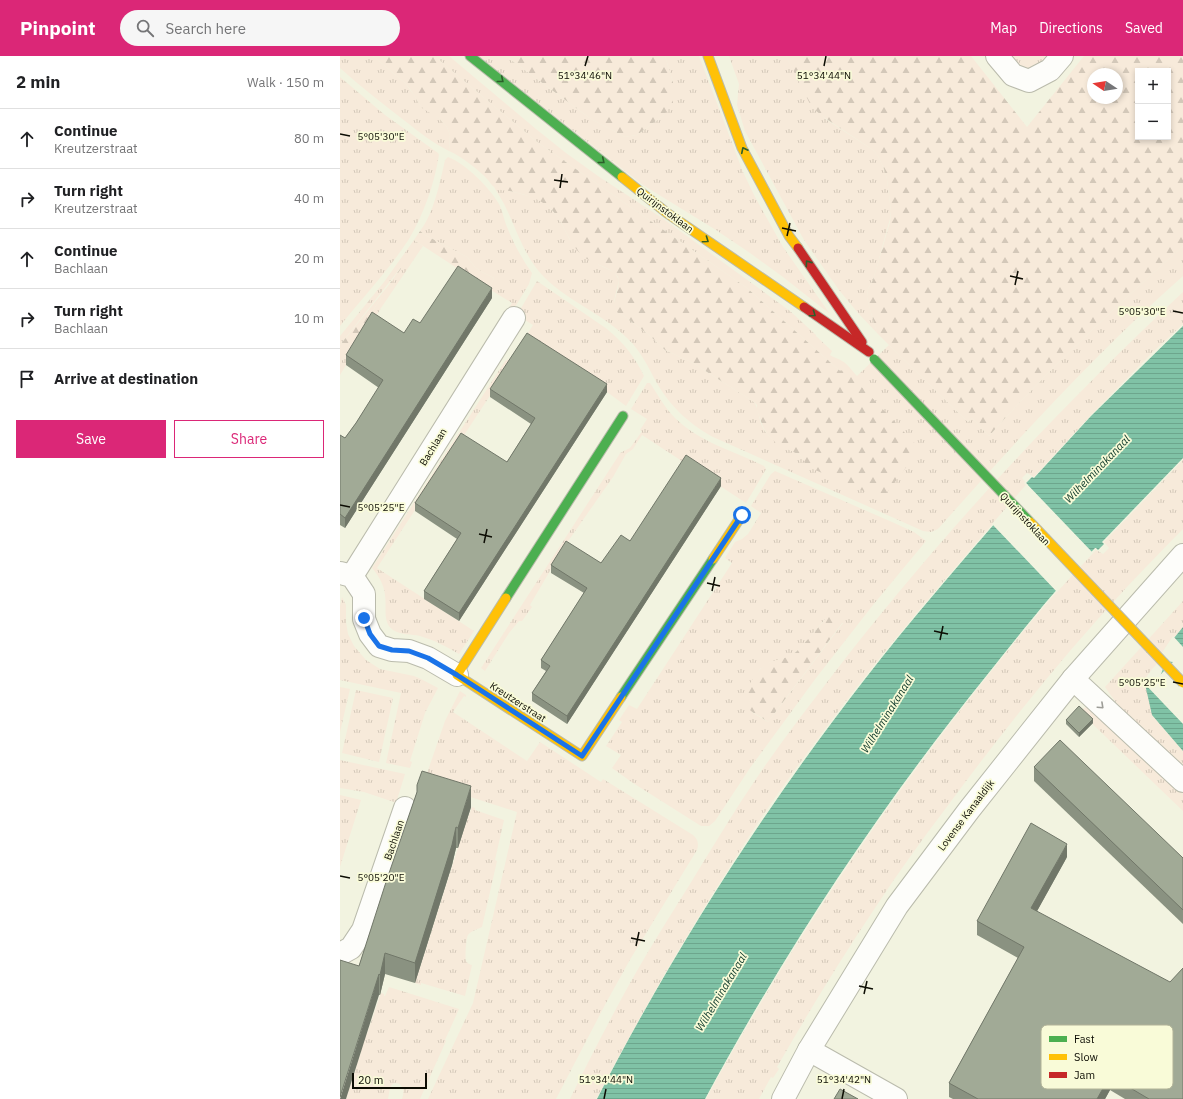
<!DOCTYPE html>
<html lang="en">
<head>
<meta charset="utf-8">
<style>
	body { margin:0; font-family:"IBM Plex Sans",sans-serif; background:#f6f6f6; color:#202124 }
	.controls { position:absolute; right:12px; top:12px; display:grid; overflow:hidden; border-radius:0px; box-shadow:0 2px 6px #0003 }
	.controls button { width:36px; height:36px; display:grid; place-items:center; padding:0; border:0; border-bottom:1px solid #e0e0e0; background:#fff; color:#202124; font:20px sans-serif }
	.compass { position:absolute; left:747px; top:12px; width:36px; height:36px; border-radius:50%; background:#fff; box-shadow:0 2px 6px #0003; rotate:282deg }
	.scale { position:absolute; left:12px; bottom:10px; width:75px; box-sizing:border-box; padding-left:4px; border:2px solid #0c0c03; border-top:0; font-size:11px; line-height:14px; white-space:nowrap; color:#0c0c03; -webkit-text-stroke:3px #f9fbd8; paint-order:stroke }
	.stop { position:absolute; width:12px; height:12px; margin:-9px; border:3px solid #1a73e8; border-radius:50%; background:#fff }
	.stop.end { background:#1a73e8; border-color:#fff; box-shadow:0 1px 4px #0008 }
	.list { margin:0; padding:0; list-style:none }
	h2 { display:flex; justify-content:space-between; align-items:center; height:52px; margin:0; padding:0 16px; font-size:17px }
	h2 small { font-size:13px; font-weight:400; color:#757577 }
	.list li { display:grid; grid-template-columns:26px 1fr auto; gap:12px; align-items:center; box-sizing:border-box; height:60px; padding:0 16px; border-top:1px solid #e0e0e0 }
	.list b { display:block; font-size:15px; white-space:nowrap }
	.list p { margin:0; font-size:13px; white-space:nowrap; color:#757577 }
	.list em { font-size:13px; font-style:normal; color:#757577 }
	.actions { display:flex; gap:8px; padding:12px 16px }
	.actions a { flex:1; padding:9px 0; border:1px solid #db2777; border-radius:0px; text-align:center; font-size:14px; color:#db2777 }
	.actions .main { background:#db2777; color:#fff }
	.icon { flex:none; width:22px; height:22px; fill:none; stroke:currentColor; stroke-width:2; stroke-linecap:round; stroke-linejoin:round }
	.map { position:relative; flex:none; width:843px; height:1043px; overflow:hidden }
	header { display:flex; align-items:center; gap:24px; box-sizing:border-box; height:56px; padding:0 20px; background:#db2777; color:#fff }
	header strong { font-size:19px }
	nav { display:flex; gap:22px; margin-inline-start:auto; font-size:14px }
	.search { width:280px; height:36px; background:#f6f6f6; display:flex; align-items:center; gap:10px; box-sizing:border-box; padding:0 14px; border-radius:22px; color:#757577; font-size:15px }
	main { display:flex }
	aside { flex:1; background:#fff }
	.map>svg:first-child { display:block }
	.grass { fill:url(#grass-tufts); fill-rule:evenodd }
	.forest { fill:url(#forest-firs); fill-rule:evenodd }
	.water { fill:url(#water-rules) }
	.pier { fill:#f2f3e0 }
	.lines { fill:none; stroke-linecap:round; stroke-linejoin:round }
	.street-casing { stroke:#babbac; stroke-width:24 }
	.fast-casing { stroke:#babbac; stroke-width:11 }
	.slow-casing { stroke:#babbac; stroke-width:11 }
	.jam-casing { stroke:#babbac; stroke-width:11 }
	.street { stroke:#fdfdfa; stroke-width:22 }
	.fast { stroke:#4caf50; stroke-width:9 }
	.slow { stroke:#ffc107; stroke-width:9 }
	.jam { stroke:#c62828; stroke-width:9 }
	.fast-bridge-casing { stroke:#babbac; stroke-width:11; stroke-linecap:butt }
	.slow-bridge-casing { stroke:#babbac; stroke-width:11; stroke-linecap:butt }
	.fast-bridge { stroke:#4caf50; stroke-width:9 }
	.slow-bridge { stroke:#ffc107; stroke-width:9 }
	.wall { fill:#8a9281 }
	.shaded-wall { fill:#717769 }
	.building { fill:#a1aa96; stroke:#717769 }
	.oneway { stroke:#2c5e2a }
	.oneway2 { stroke:#9d9d97 }
	.route { stroke:#1a73e8; stroke-width:5 }
	.ticks { fill:none; stroke:#0c0c03; stroke-width:1.5 }
	.labels { text-anchor:middle; dominant-baseline:central; stroke-width:3.5; stroke-linejoin:round; paint-order:stroke }
	.street-label { font-size:10px; fill:#0c0c03; stroke:#f9fbd8 }
	.water-label { font-size:11px; font-style:italic; fill:#0a3628; stroke:#f9fbd8 }
	.key { fill:#f9fbd8; stroke:#b2b398; stroke-width:1 }
	.key-label { font-size:11px; fill:#0c0c03 }
	.ticks-label { font-size:10px; text-anchor:middle; fill:#0c0c03; stroke:#f9fbd8; stroke-width:3.5; stroke-linejoin:round; paint-order:stroke }
</style>
</head>
<body>
<header>
<strong>Pinpoint</strong>
<div class="search"><svg class="icon" aria-label="search" viewBox="0 0 24 24"><circle cx="10" cy="10" r="6"/><path d="M15 15l6 6"/></svg>Search here</div>
<nav><a>Map</a><a>Directions</a><a>Saved</a></nav>
</header>
<main>
<aside>
<h2>2 min<small>Walk · 150 m</small></h2>
<ul class="list">
<li><svg class="icon" aria-label="ahead" viewBox="0 0 24 24"><path d="M12 20V5M6 11l6-6 6 6"/></svg><div><b>Continue</b><p>Kreutzerstraat</p></div><em>80 m</em></li>
<li><svg class="icon" aria-label="right" viewBox="0 0 24 24"><path d="M7 20v-9h11M14 6l5 5-5 5"/></svg><div><b>Turn right</b><p>Kreutzerstraat</p></div><em>40 m</em></li>
<li><svg class="icon" aria-label="ahead" viewBox="0 0 24 24"><path d="M12 20V5M6 11l6-6 6 6"/></svg><div><b>Continue</b><p>Bachlaan</p></div><em>20 m</em></li>
<li><svg class="icon" aria-label="right" viewBox="0 0 24 24"><path d="M7 20v-9h11M14 6l5 5-5 5"/></svg><div><b>Turn right</b><p>Bachlaan</p></div><em>10 m</em></li>
<li><svg class="icon" aria-label="arrive" viewBox="0 0 24 24"><path d="M6 21V4h12l-3 4 3 4H6"/></svg><div><b>Arrive at destination</b></div></li>
</ul>
<div class="actions"><a class="main">Save</a><a>Share</a></div>
</aside>
<div class="map">
<svg width="843" height="1043" viewBox="0 0 843 1043">
	<defs>
		<pattern id="grass-tufts" width="24" height="20" patternUnits="userSpaceOnUse"><rect width="24" height="20" fill="#f7eada"/><path d="M3 7l-1-3M5 7V3M7 7l1-3M15 17l-1-3M17 17v-4M19 17l1-3" fill="none" stroke="#d3c8b9"/></pattern>
		<pattern id="forest-firs" width="22" height="20" patternUnits="userSpaceOnUse"><rect width="22" height="20" fill="#f7eada"/><path d="M5 1l3.5 6h-7zM16 11l3.5 6h-7z" fill="#d3c8b9"/></pattern>
		<pattern id="water-rules" width="6" height="5" patternUnits="userSpaceOnUse"><rect width="6" height="5" fill="#80c2a6"/><path d="M0 2.5h6" fill="none" stroke="#6da68d"/></pattern>
	</defs>
	<rect width="100%" height="100%" fill="#f2f3e0"/>
	<g class="grass">
		<path d="M0,0h33l32,27 9,12 6,10 20,14 7,8 3,8 -1,16c-16,-8 -30,-19 -44,-30 -22,-17 -44,-34 -65,-53z"/>
		<path d="M94,0h15l87,73 30,24 32,23 64,42 128,93 26,24v1l16,15 -2,4c4,3 8,3 12,6 6,3 10,10 15,15l32,-31 79,77 4,-4 17,18c60,-68 127,-129 194,-190v30c-88,78 -167,165 -245,253l-7,3 -8,-1 -210,-94c-27,-15 -44,-32 -59,-59 -6,-12 -12,-23 -21,-34 -25,-28 -63,-41 -89,-67 -20,-21 -26,-44 -38,-69 -3,-7 -8,-14 -12,-21l39,10 10,5 7,6 8,9 12,23 29,25 13,6 3,2 4,7 -5,21v9l10,6 25,19 16,15 28,13 61,39c4,5 5,17 8,24 6,14 24,22 38,29l3,4 50,-80 -8,-9 -5,1 -93,-83 -210,-146z"/>
		<path d="M138,0h28l85,63 34,18 12,-2 27,-20 9,-33 -8,-26h34l44,116 12,25 28,50 47,67 -47,-37 -33,-24 -34,-23 -73,-45z"/>
		<path d="M389,0h57l27,51 14,13 46,30 5,6 6,13 3,10 4,32 -1,8 -7,25 -5,19 -5,17 -5,9 -1,8 2,9 8,27 -19,-20 -19,-23 -35,-50 -59,-109 -8,-26 2,-21z"/>
		<path d="M672,0h32l3,3c-4,2 -8,6 -12,8 -9,4 -18,-3 -24,-10z"/>
		<path d="M0,21l45,38 53,38 1,2c-5,30 -15,58 -30,84 -20,31 -46,58 -69,87z"/>
		<path d="M108,101c18,7 42,31 51,47 4,8 5,16 8,23 7,17 15,32 25,46l-3,11 -17,28 -4,-3 4,-6 -23,-14 5,-11 -12,-6 -7,-5 -8,-10 -42,-22 -5,-4c14,-18 20,-49 25,-71z"/>
		<path d="M74,184l9,6 -42,62 -41,67v-12l37,-59 25,-38 -62,79v-9l44,-54z"/>
		<path d="M197,225l70,48c16,13 28,28 37,47l-18,30 -19,-14 -93,-33 -137,209 97,63 -15,23c-12,-7 -25,-14 -39,-18 -8,-2 -20,-1 -27,-6 -11,-8 -6,-23 -8,-35 -1,-10 -6,-19 -13,-27l133,-207 8,-4 20,-32 -16,-10z"/>
		<path d="M843,236v32l-30,28 -63,64 -56,61 -7,-4 -5,5 4,5v2c-66,77 -134,154 -195,236 -33,44 -66,89 -95,136 -51,79 -97,160 -140,242h-26c17,-35 35,-70 54,-105 20,-37 43,-73 66,-110 22,-36 44,-73 68,-108 23,-34 48,-66 73,-99 106,-138 225,-266 352,-385z"/>
		<path d="M307,327h3c8,12 15,25 25,35 24,24 59,33 89,48l2,3 -1,2 -19,32 -104,-68 -9,14 -7,5 -13,23 -49,70 -34,58 2,2 -10,14h-3l-10,12 -24,38 -4,-3 138,-213 1,-2 10,-5 10,-14 2,-3 -2,-1 7,-11 -16,-10z"/>
		<path d="M843,404v69c-19,19 -38,39 -57,59 -64,69 -124,144 -180,220 -25,33 -49,66 -71,100 -35,52 -67,105 -98,159l2,2 -6,9 -2,-1 -12,22h-53c81,-148 174,-289 280,-421 35,-44 70,-88 110,-128l7,4 6,-6 -5,-6z"/>
		<path d="M435,415l117,51 22,10 12,9 -53,64 -57,73 -66,90 -35,53 -6,5h-8l-68,-43 -21,-15 9,-13 -15,-9 16,-24 -3,-2 10,-15 8,4 95,-146 -7,-5 10,-16 7,-3 6,-5 13,-21 -10,-7 20,-32zM486,562l17,5 -75,99 -15,-9 -7,-19 7,-14 7,-11 11,-7 18,-5 6,-4 10,-10z"/>
		<path d="M2,541l4,8v17l2,12 6,12 12,14 14,9 34,7 7,3 17,9 -13,25 -15,48 2,1 -2,6 -24,-5 15,-70 -61,-13v-74z"/>
		<path d="M843,545v26l-9,11 -18,27 -4,4v46l31,36v16l-66,-63 -12,-17z"/>
		<path d="M0,631l10,2 -10,43z"/>
		<path d="M16,634l37,8 -14,64 -37,-9z"/>
		<path d="M120,635l6,4v2l-2,-1 -11,16 74,49 13,-19 61,40 2,-3 90,56c5,4 6,9 4,15l-66,108 -24,43 -51,98h-128l45,-96 44,-191 -93,-30 21,-61z"/>
		<path d="M749,648l94,90v17l-103,-99z"/>
		<path d="M0,704l65,14 -8,26 1,1 -1,2 -33,-11 -24,-4z"/>
		<path d="M0,739l21,5 -21,67z"/>
		<path d="M132,751l3,1v2l29,10 -9,40 2,1 -15,66c-4,2 -11,4 -14,8 -2,3 -3,22 -2,26 2,3 3,3 6,4l-7,31 -44,-13v2l-6,-2 50,-157z"/>
		<path d="M49,931l70,22 -14,31 1,1 -26,58h-18c1,-3 2,-7 1,-10 -1,-5 -9,-9 -12,-3 -2,4 -2,9 -3,13h-42l15,-47 -4,-2 6,-17 4,1 14,-41 3,1v2h1z"/>
	</g>
	<g class="forest">
		<path d="M33,0h61l103,86 210,146 93,83 5,-2 75,80 -38,50 -76,-33 -3,-7 -3,-4 -22,-10 -11,-11 -4,-7 -6,-17v-5l-3,-3 -61,-39 -28,-13 -16,-15 -25,-19 -11,-6c0,-9 8,-25 5,-33 -5,-9 -25,-13 -34,-20 -17,-14 -19,-35 -34,-49 -10,-9 -23,-13 -36,-16 -6,-2 -16,-1 -20,-5 -3,-2 -4,-5 -6,-7 -9,-10 -27,-24 -39,-29l1,-16 -3,-8 -7,-8 -18,-11 -2,-3 -10,-16 -5,-6z"/>
		<path d="M166,0h159l8,26v21l-9,12 -27,20 -12,2 -34,-18z"/>
		<path d="M446,0h185l56,71 57,-71h99v190c-67,61 -134,122 -194,190l-17,-18 -4,4 -79,-77 -12,-12 -8,-27 -2,-9 1,-8 5,-9 17,-58 1,-11 -4,-32 -3,-10 -6,-13 -5,-6 -48,-32 -10,-8 -6,-8zM798,15h30v66h-30zM753,18h24v24h-24z"/>
		<path d="M80,175l5,4 42,22 8,10 7,5 12,6 -5,11 -75,-49z"/>
		<path d="M75,192l-38,56 -37,59v-18l48,-59z"/>
		<path d="M492,559l3,2 8,5 -75,100c-6,-5 -15,-8 -20,-14 -9,-12 8,-38 19,-44 10,-6 19,-4 29,-12 9,-9 18,-20 27,-30 1,-1 2,-3 3,-5 2,-1 3,-1 6,-2z"/>
	</g>
	<g class="water">
		<path d="M843,270v132l-81,84 2,2 -6,6 -2,-2h-1c-39,40 -73,83 -108,127 -107,132 -201,274 -282,424h-108c76,-148 166,-289 268,-420 52,-67 108,-130 163,-194l-2,-2 6,-6 2,1 57,-62z"/>
		<path d="M843,571v124l-31,-36 -7,-31 8,-13 7,6 14,-39z"/>
	</g>
	<g class="pier">
		<path d="M685,426l68,71 -36,39 -65,-68 34,-39 -2,-2z"/>
		<path d="M833,580l10,11v77l-40,-42 9,-13h2l6,6 13,-13 -16,-2z"/>
	</g>
	<g class="lines">
		<defs>
			<g id="street">
				<path d="M657,0l16,19 16,6 21,-11 12,-14"/>
				<path d="M0,517l12,3 12,18v25l6,15 9,12 13,4 17,1 19,7 29,17"/>
				<path d="M12,520l162,-258"/>
				<path d="M733,623l110,102"/>
				<path d="M0,898l11,-6 12,-18 42,-122"/>
				<path d="M469,994l87,49"/>
				<path d="M443,1043l26,-49 88,-144 72,-96 104,-131 110,-124"/>
			</g>
			<g id="fast">
				<path d="M130,0l152,121"/>
				<path d="M166,542l117,-182"/>
				<path d="M281,641l92,-138"/>
			</g>
			<g id="slow">
				<path d="M368,0l34,92 47,88 9,12"/>
				<path d="M282,121l45,36 137,94"/>
				<path d="M373,503l29,-44"/>
				<path d="M166,542l-49,77 125,81 39,-59"/>
			</g>
			<g id="jam">
				<path d="M458,192l64,94"/>
				<path d="M464,251l65,45"/>
			</g>
		</defs>
		<use href="#street" class="street-casing"/>
		<use href="#fast" class="fast-casing"/>
		<use href="#slow" class="slow-casing"/>
		<use href="#jam" class="jam-casing"/>
		<use href="#street" class="street"/>
		<use href="#fast" class="fast"/>
		<use href="#slow" class="slow"/>
		<use href="#jam" class="jam"/>
		<defs>
			<path id="fast-bridge" d="M534,303l156,163"/>
			<path id="slow-bridge" d="M690,466l153,161"/>
		</defs>
		<use href="#fast-bridge" class="fast-bridge-casing"/>
		<use href="#slow-bridge" class="slow-bridge-casing"/>
		<use href="#fast-bridge" class="fast-bridge"/>
		<use href="#slow-bridge" class="slow-bridge"/>
	</g>
	<g class="wall">
		<path d="M152,242l-147,230 -5,-3v-90l5,3 11,-15 23,-35 -33,-23v-10l58,-22 16,-10z"/>
		<path d="M150,333l117,3 -148,229 -35,-22v-8l33,-52 -42,-28v-8l92,-41 24,-38 -41,-27z"/>
		<path d="M381,430l-154,238 -35,-23v-8l14,-22 -5,-3v-8l43,-67 -33,-20v-8l50,-2 29,-22z"/>
		<path d="M726,664l27,3 -14,14 -13,-13z"/>
		<path d="M694,711l149,91v66l-149,-143z"/>
		<path d="M77,736l54,15 -13,41h-2l-4,17 -37,118 -30,-9 -5,21h-1l-20,-29z"/>
		<path d="M727,801l-30,54 146,188h-58l-15,-9 -5,9h-152l-4,-2v-14l69,-125 -41,-23v-14z"/>
	</g>
	<g class="shaded-wall">
		<path d="M152,232v10l-147,230v-10z"/>
		<path d="M267,328v8l-148,229v-8z"/>
		<path d="M381,422v8l-154,238v-8z"/>
		<path d="M753,663v4l-14,14v-4z"/>
		<path d="M131,730v21l-13,41v-20z"/>
		<path d="M116,771v21l-4,17 -37,118v-20z"/>
		<path d="M727,788v13l-36,65v-14z"/>
		<path d="M45,897v21l-5,21v-20z"/>
		<path d="M39,918v21l-33,104h-6z"/>
		<path d="M770,1020v14l-5,9h-8z"/>
	</g>
	<g class="building">
		<path d="M118,210l34,22 -147,230 -5,-4v-79l5,3 11,-15 27,-43 -37,-25 26,-43 32,21 9,-14 7,4z"/>
		<path d="M187,277l80,51 -148,229 -35,-22 37,-58 -46,-30 46,-70 46,29 28,-44 -45,-29z"/>
		<path d="M346,399l35,23 -154,238 -35,-23 18,-27 -9,-6 46,-72 -36,-23 15,-24 35,22 20,-28 9,6z"/>
		<path d="M739,650l14,13 -14,14 -13,-13z"/>
		<path d="M720,684l123,118v52l-149,-143z"/>
		<path d="M82,715l49,15 -13,42 -2,-1 -4,18 -37,118 -30,-10 -5,22 -1,-1 -39,123v-137l19,6 28,-87 30,-87v-7z"/>
		<path d="M691,767l36,21 -36,64 139,74 13,-14v131h-34l-39,-23 -13,23h-119l-29,-16 75,-136 -47,-26z"/>
		<path d="M500,1033l18,10h-24z"/>
	</g>
	<defs><path id="oneway-chevron" d="M-2-3.5L2.5 0L-2 3.5" fill="none" stroke-width="1.6" stroke-linecap="round" stroke-linejoin="round"/></defs>
	<g class="oneway">
		<use href="#oneway-chevron" transform="translate(161 24) rotate(39)"/>
		<use href="#oneway-chevron" transform="translate(404 94) rotate(-116)"/>
		<use href="#oneway-chevron" transform="translate(262 105) rotate(39)"/>
		<use href="#oneway-chevron" transform="translate(366 184) rotate(35)"/>
		<use href="#oneway-chevron" transform="translate(468 207) rotate(-125)"/>
		<use href="#oneway-chevron" transform="translate(473 258) rotate(35)"/>
	</g>
	<use class="oneway2" href="#oneway-chevron" transform="translate(761 650) rotate(43)"/>
	<g class="lines">
		<path class="route" d="M24,562l6,16 9,12 13,4 17,1 19,7 29,17 125,81 160,-241"/>
	</g>
	<path class="ticks" d="M245,10l3,-10M484,10l2,-10M0,78l10,2M214,124l14,2M220,132l2,-14M442,172l14,3M447,180l3,-13M670,220l13,3M675,229l3,-14M833,255l10,2M0,449l10,2M139,478l13,3M144,487l3,-14M367,527l13,3M372,535l3,-14M594,575l14,3M600,584l3,-14M833,626l10,2M0,820l10,2M291,882l14,3M296,890l3,-14M519,930l14,3M524,938l3,-13M264,1043l2,-10M502,1043l2,-10"/>
	<g class="labels">
		<g class="street-label">
			<text transform="translate(325 154) rotate(37)">Quirijnstoklaan</text>
			<text transform="translate(93 391) rotate(-58)">Bachlaan</text>
			<text transform="translate(685 463) rotate(47)">Quirijnstoklaan</text>
			<text transform="translate(178 646) rotate(33)">Kreutzerstraat</text>
			<text transform="translate(626 759) rotate(-53)">Lovense Kanaaldijk</text>
			<text transform="translate(54 784) rotate(-71)">Bachlaan</text>
		</g>
		<g class="water-label">
			<text transform="translate(757 413) rotate(-46)">Wilhelminakanaal</text>
			<text transform="translate(547 658) rotate(-58)">Wilhelminakanaal</text>
			<text transform="translate(381 936) rotate(-59)">Wilhelminakanaal</text>
		</g>
	</g>
	<rect x="701" y="969" width="132" height="64" rx="6" class="key"/>
	<rect x="709" y="980" width="18" height="6" fill="#4caf50"/>
	<rect x="709" y="998" width="18" height="6" fill="#ffc107"/>
	<rect x="709" y="1016" width="18" height="6" fill="#c62828"/>
	<g class="key-label">
		<text x="734" y="987">Fast</text>
		<text x="734" y="1005">Slow</text>
		<text x="734" y="1023">Jam</text>
	</g>
	<g class="ticks-label">
		<text x="245" y="23">51°34'46"N</text>
		<text x="484" y="23">51°34'44"N</text>
		<text x="41" y="84">5°05'30"E</text>
		<text x="802" y="259">5°05'30"E</text>
		<text x="41" y="455">5°05'25"E</text>
		<text x="802" y="630">5°05'25"E</text>
		<text x="41" y="825">5°05'20"E</text>
		<text x="266" y="1027">51°34'44"N</text>
		<text x="504" y="1027">51°34'42"N</text>
	</g>
</svg>
<div class="controls">
<button>+</button>
<button>−</button>
</div>
<svg class="compass" viewBox="-18 -18 36 36"><path d="M0-13l5 13h-10z" fill="#e53935"/><path d="M0 13l5-13h-10z" fill="#757577"/></svg>
<div class="scale">20 m</div>
<div class="stop" style="left:402px;top:459px"></div>
<div class="stop end" style="left:24px;top:562px"></div>
</div>
</main>
</body>
</html>
